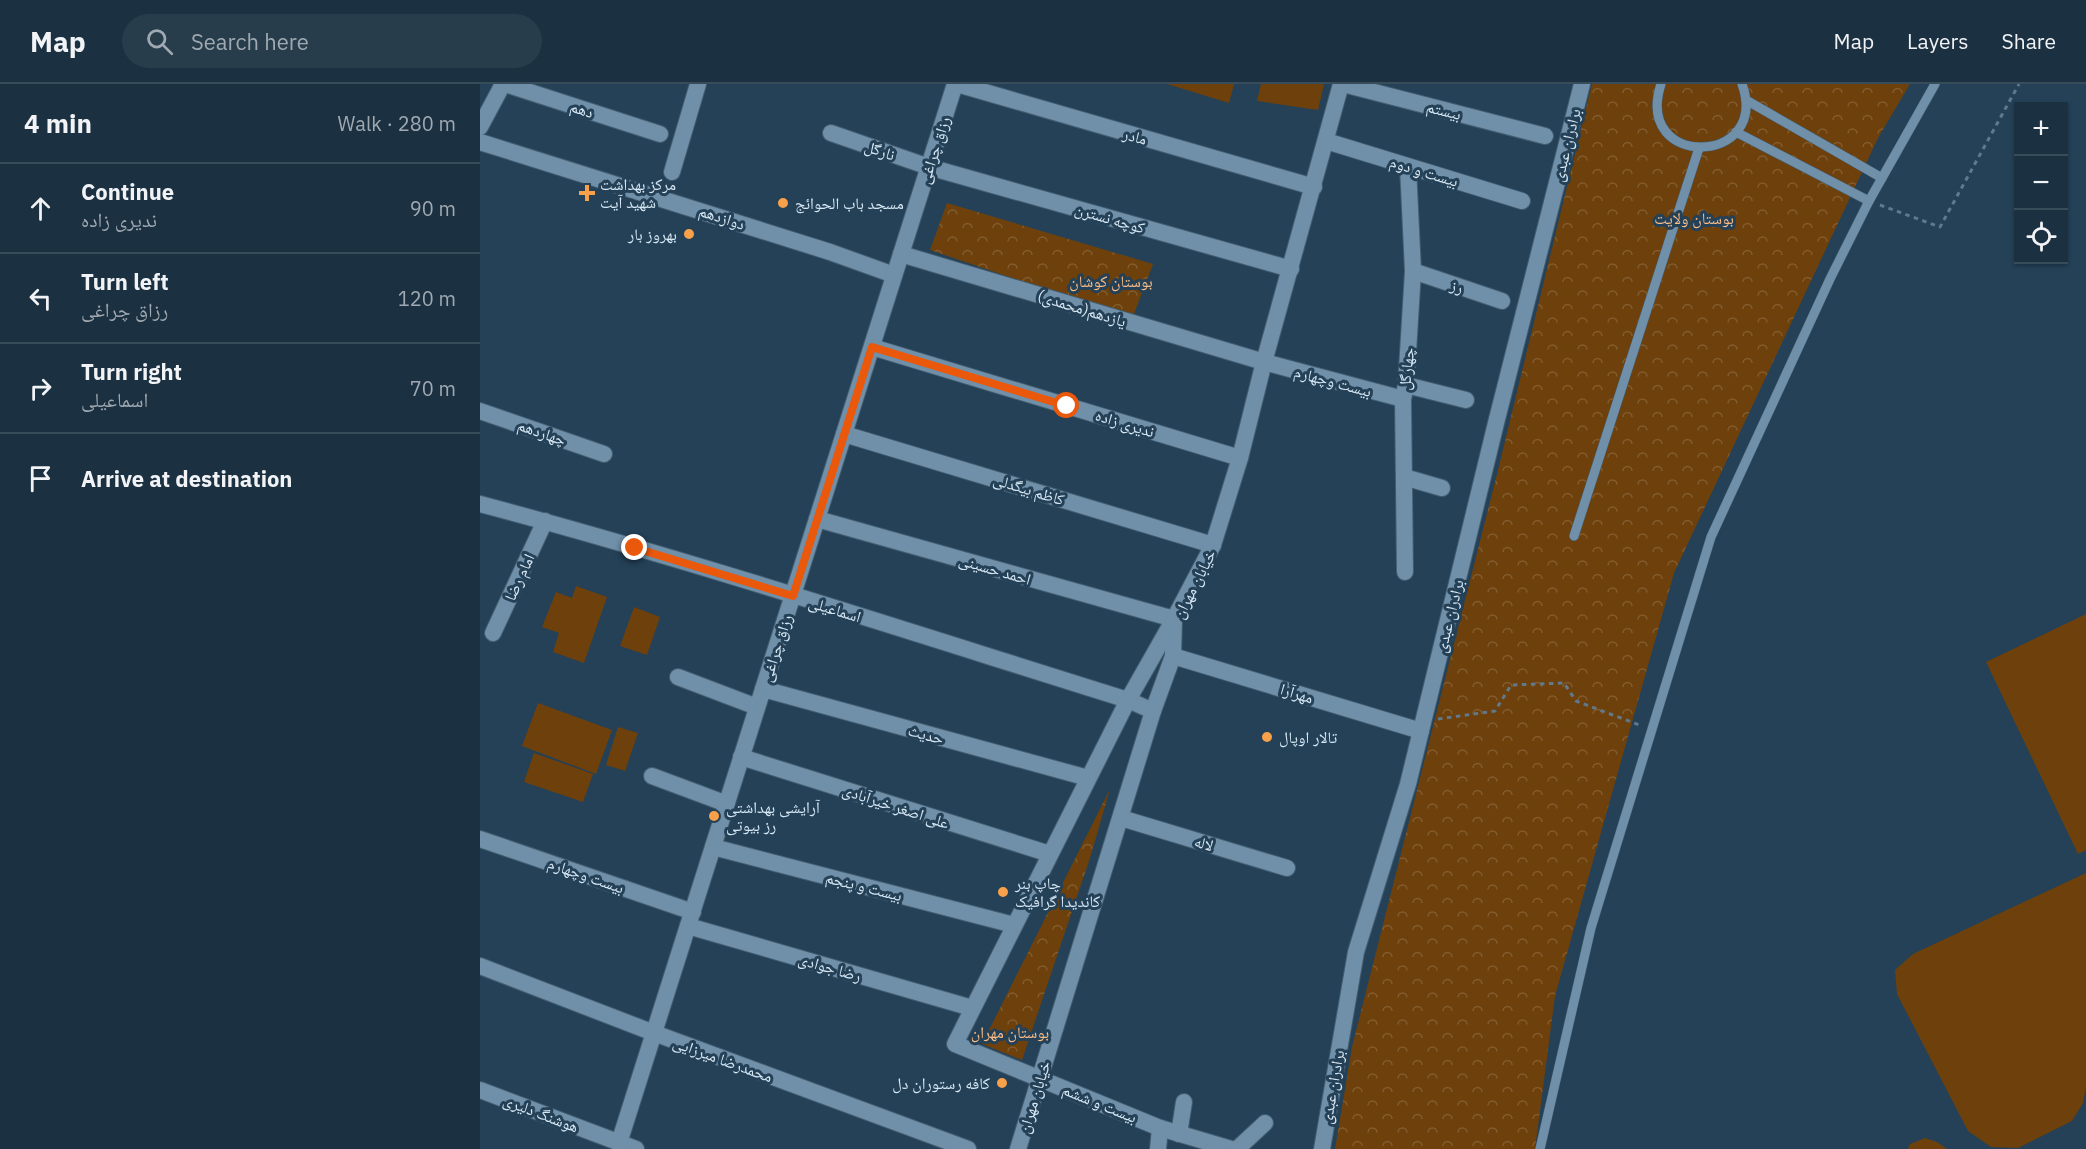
<!DOCTYPE html>
<html lang="en">
<head>
<meta charset="utf-8">
<style>
	body { margin:0; font-family:"IBM Plex Sans","Noto Naskh Arabic",sans-serif; background:#283d4c; color:#f1f3f6 }
	.controls { position:absolute; right:18px; top:18px; display:grid; overflow:hidden; border-radius:0px; box-shadow:0 2px 4px #0004 }
	.controls button { width:54px; height:54px; display:grid; place-items:center; padding:0; border:0; border-bottom:2px solid #394c5a; background:#1b3141; color:#f1f3f6; font:30px sans-serif }
	.stop { position:absolute; width:18px; height:18px; margin:-14px; border:4px solid #ea580c; border-radius:50%; background:#fff }
	.stop.end { background:#ea580c; border-color:#fff; box-shadow:0 2px 6px #0008 }
	.list { margin:0; padding:0; list-style:none }
	h2 { display:flex; justify-content:space-between; align-items:center; height:78px; margin:0; padding:0 24px; font-size:26px }
	h2 small { font-size:20px; font-weight:400; color:#a0a9b1 }
	.list li { display:grid; grid-template-columns:39px 1fr auto; gap:18px; align-items:center; box-sizing:border-box; height:90px; padding:0 24px; border-top:2px solid #394c5a }
	.list b { display:block; font-size:22px; white-space:nowrap }
	.list p { margin:0; font-size:20px; white-space:nowrap; color:#a0a9b1 }
	.list em { font-size:20px; font-style:normal; color:#a0a9b1 }
	.icon { flex:none; width:33px; height:33px; fill:none; stroke:currentColor; stroke-width:2; stroke-linecap:round; stroke-linejoin:round }
	.map { position:relative; flex:none; width:1606px; height:1065px; overflow:hidden }
	header { display:flex; align-items:center; gap:36px; box-sizing:border-box; height:84px; padding:0 30px; background:#1b3141; border-bottom:2px solid #394c5a }
	header strong { font-size:28px }
	nav { display:flex; gap:33px; margin-inline-start:auto; font-size:21px }
	.search { width:420px; height:54px; background:#283d4c; display:flex; align-items:center; gap:15px; box-sizing:border-box; padding:0 21px; border-radius:33px; color:#a0a9b1; font-size:22px }
	main { display:flex }
	aside { flex:1; background:#1b3141 }
	.map>svg:first-child { display:block }
	.grass { fill:#6e400b }
	.park { fill:url(#park-crowns) }
	.lines { fill:none; stroke-linecap:round; stroke-linejoin:round }
	.service-casing { stroke:#435d70; stroke-width:10 }
	.minor-casing { stroke:#435d70; stroke-width:18 }
	.tertiary-casing { stroke:#435d70; stroke-width:18 }
	.secondary-casing { stroke:#435d70; stroke-width:18 }
	.path { stroke:#60798c; stroke-width:3; stroke-dasharray:4.5 4.5; stroke-linecap:butt }
	.service { stroke:#708fa8; stroke-width:9 }
	.minor { stroke:#708fa8; stroke-width:16 }
	.tertiary { stroke:#708fa8; stroke-width:16 }
	.secondary { stroke:#708fa8; stroke-width:16 }
	.route { stroke:#ea580c; stroke-width:8 }
	.poi-dot { fill:#f8a14a; stroke:#244157; stroke-width:2 }
	.labels { text-anchor:middle; dominant-baseline:central; stroke-width:6; stroke-linejoin:round; paint-order:stroke }
	.street-label { font-size:16px; fill:#d7e8f5; stroke:#244157 }
	.poi-label { font-size:16px; fill:#d7e8f5; stroke:#244157; text-anchor:start }
	.park-label { font-size:16px; fill:#fbbd86; stroke:#244157 }
</style>
</head>
<body>
<header>
<strong>Map</strong>
<div class="search"><svg class="icon" aria-label="search" viewBox="0 0 24 24"><circle cx="10" cy="10" r="6"/><path d="M15 15l6 6"/></svg>Search here</div>
<nav><a>Map</a><a>Layers</a><a>Share</a></nav>
</header>
<main>
<aside>
<h2>4 min<small>Walk · 280 m</small></h2>
<ul class="list">
<li><svg class="icon" aria-label="ahead" viewBox="0 0 24 24"><path d="M12 20V5M6 11l6-6 6 6"/></svg><div><b>Continue</b><p>ندیری زاده</p></div><em>90 m</em></li>
<li><svg class="icon" aria-label="left" viewBox="0 0 24 24"><path d="M17 20v-9H6M10 6l-5 5 5 5"/></svg><div><b>Turn left</b><p>رزاق چراغی</p></div><em>120 m</em></li>
<li><svg class="icon" aria-label="right" viewBox="0 0 24 24"><path d="M7 20v-9h11M14 6l5 5-5 5"/></svg><div><b>Turn right</b><p>اسماعیلی</p></div><em>70 m</em></li>
<li><svg class="icon" aria-label="arrive" viewBox="0 0 24 24"><path d="M6 21V4h12l-3 4 3 4H6"/></svg><div><b>Arrive at destination</b></div></li>
</ul>
</aside>
<div class="map">
<svg width="1606" height="1065" viewBox="0 0 1606 1065">
	<defs>
		<pattern id="park-crowns" width="20" height="18" patternUnits="userSpaceOnUse" patternTransform="scale(1.5)"><rect width="20" height="18" fill="#6e400b"/><path d="M2 6a3 3 0 1 1 6 0M12 15a3 3 0 1 1 6 0" fill="none" stroke="#825c2f"/></pattern>
	</defs>
	<rect width="100%" height="100%" fill="#244157"/>
	<g class="grass">
		<path d="M687,0h67l-5,19z"/>
		<path d="M781,0h63l-6,26 -61,-9z"/>
		<path d="M96,502l31,11 -23,66 -31,-11 6,-19 -17,-6 14,-35 16,6z"/>
		<path d="M154,523l26,10 -13,38 -27,-9z"/>
		<path d="M1606,530v236l-8,4 -92,-192z"/>
		<path d="M58,619l74,27 -16,44 -74,-28z"/>
		<path d="M138,643l20,6 -13,38 -19,-6z"/>
		<path d="M54,669l59,21 -10,28 -59,-20z"/>
		<path d="M1606,789v214l-3,16 -11,18 -54,27 -27,-1 -23,-16 -71,-137 -2,-24 18,-16z"/>
		<path d="M1445,1054l12,4 10,7h-39l2,-5z"/>
	</g>
	<g class="park">
		<path d="M1112,0h318l-32,54 -204,435 -119,423 -20,153h-200l17,-102 146,-577z"/>
		<path d="M467,119l206,61 -21,55 -202,-69z"/>
		<path d="M630,705l-20,69 -68,202 -40,-16z"/>
	</g>
	<g class="lines">
		<defs>
			<g id="service">
				<path d="M1181,0c-28,86 110,82 81,0"/>
				<path d="M1266,16l136,78"/>
				<path d="M1256,48l133,69"/>
				<path d="M1094,452l125,-388"/>
				<path d="M1060,1065l51,-221 120,-391 119,-258 39,-78 66,-117"/>
			</g>
			<g id="minor">
				<path d="M25,0l155,50"/>
				<path d="M477,0l357,103"/>
				<path d="M863,0l202,52"/>
				<path d="M351,49l98,34 362,102"/>
				<path d="M846,57l196,60"/>
				<path d="M0,58l350,110 64,23"/>
				<path d="M192,88l26,-88"/>
				<path d="M421,170l363,108 139,37"/>
				<path d="M933,187l89,30"/>
				<path d="M392,263l368,111"/>
				<path d="M926,301l60,15"/>
				<path d="M0,327l124,43"/>
				<path d="M364,350l369,111"/>
				<path d="M924,393l38,11"/>
				<path d="M0,420c218,58 433,129 648,196l25,11"/>
				<path d="M337,435l357,100 -46,81 -173,344 205,84 71,21"/>
				<path d="M925,488l-2,-173 3,-14 7,-114 -5,-104"/>
				<path d="M13,549l52,-112"/>
				<path d="M198,593l79,30"/>
				<path d="M283,605l325,89"/>
				<path d="M261,673l309,97"/>
				<path d="M172,692l75,28"/>
				<path d="M641,734l166,50"/>
				<path d="M0,755l213,73"/>
				<path d="M233,763l301,78"/>
				<path d="M208,842l284,82"/>
				<path d="M0,1006l156,59"/>
				<path d="M699,1050l5,-32"/>
				<path d="M678,1065l2,-21"/>
				<path d="M757,1065l28,-26"/>
			</g>
			<g id="tertiary">
				<path d="M693,572l248,75"/>
				<path d="M0,882l174,67 314,116"/>
				<path d="M139,1059l336,-1059"/>
			</g>
			<g id="secondary">
				<path d="M0,43l23,-43"/>
				<path d="M538,1065l135,-438 20,-55 1,-37 39,-74 27,-87 24,-96 77,-278"/>
				<path d="M842,1065l34,-197 52,-168 88,-361 86,-339"/>
			</g>
		</defs>
		<use href="#service" class="service-casing"/>
		<use href="#minor" class="minor-casing"/>
		<use href="#tertiary" class="tertiary-casing"/>
		<use href="#secondary" class="secondary-casing"/>
		<g class="path">
			<path d="M1400,121l60,22 79,-143"/>
			<path d="M958,635l57,-8 16,-26 53,-2 12,18 66,25"/>
		</g>
		<use href="#service" class="service"/>
		<use href="#minor" class="minor"/>
		<use href="#tertiary" class="tertiary"/>
		<use href="#secondary" class="secondary"/>
	</g>
	<g class="lines">
		<path class="route" d="M155,464l158,48 79,-249 195,59"/>
	</g>
	<g class="poi-dot">
		<path d="M104 100h6v6h6v6h-6v6h-6v-6h-6v-6h6z"/>
		<circle cx="303" cy="119" r="6"/>
		<circle cx="209" cy="150" r="6"/>
		<circle cx="787" cy="653" r="6"/>
		<circle cx="234" cy="732" r="6"/>
		<circle cx="523" cy="808" r="6"/>
		<circle cx="522" cy="999" r="6"/>
	</g>
	<g class="labels">
		<g class="street-label">
			<text transform="translate(102 25) rotate(18)">دهم</text>
			<text transform="translate(964 26) rotate(14)">بیستم</text>
			<text transform="translate(655 52) rotate(16)">مادر</text>
			<text transform="translate(1086 61) rotate(-76)">برادران عبدی</text>
			<text transform="translate(400 66) rotate(19)">نارگل</text>
			<text transform="translate(454 66) rotate(-72)">رزاق چراغی</text>
			<text transform="translate(944 87) rotate(17)">بیست و دوم</text>
			<text transform="translate(242 133) rotate(18)">دوازدهم</text>
			<text transform="translate(630 134) rotate(16)">کوچه نسترن</text>
			<text transform="translate(977 202) rotate(18)">رز</text>
			<text transform="translate(602 224) rotate(17)">یازدهم(محمدی)</text>
			<text transform="translate(926 285) rotate(-84)">چهارگل</text>
			<text transform="translate(853 297) rotate(15)">بیست وچهارم</text>
			<text transform="translate(645 339) rotate(17)">ندیری زاده</text>
			<text transform="translate(62 348) rotate(19)">چهاردهم</text>
			<text transform="translate(549 405) rotate(17)">کاظم بیگدلی</text>
			<text transform="translate(515 485) rotate(16)">احمد حسینی</text>
			<text transform="translate(39 493) rotate(-65)">امام رضا</text>
			<text transform="translate(714 500) rotate(-63)">خیابان مهران</text>
			<text transform="translate(355 525) rotate(17)">اسماعیلی</text>
			<text transform="translate(969 532) rotate(-76)">برادران عبدی</text>
			<text transform="translate(296 564) rotate(-72)">رزاق چراغی</text>
			<text transform="translate(817 609) rotate(17)">مهرآرا</text>
			<text transform="translate(446 650) rotate(15)">حدیث</text>
			<text transform="translate(416 722) rotate(18)">علی اصغر خیرآبادی</text>
			<text transform="translate(724 759) rotate(17)">لاله</text>
			<text transform="translate(106 791) rotate(19)">بیست وچهارم</text>
			<text transform="translate(384 802) rotate(14)">بیست و پنجم</text>
			<text transform="translate(350 883) rotate(16)">رضا جوادی</text>
			<text transform="translate(243 975) rotate(20)">محمدرضا میرزایی</text>
			<text transform="translate(852 1003) rotate(-80)">برادران عبدی</text>
			<text transform="translate(554 1013) rotate(-73)">خیابان مهران</text>
			<text transform="translate(620 1019) rotate(22)">بیست و ششم</text>
			<text transform="translate(61 1029) rotate(21)">هوشنگ دلیری</text>
		</g>
		<g class="poi-label">
			<text x="120" y="100">مرکز بهداشت<tspan x="120" dy="18">شهید آیت</tspan></text>
			<text x="315" y="119">مسجد باب الحوائج</text>
			<text x="197" y="150" text-anchor="end">بهروز بار</text>
			<text x="799" y="653">تالار اوپال</text>
			<text x="246" y="723">آرایشی بهداشتی<tspan x="246" dy="18">رز بیوتی</tspan></text>
			<text x="535" y="799">چاپ بنر<tspan x="535" dy="18">کاندیدا گرافیک</tspan></text>
			<text x="510" y="999" text-anchor="end">کافه رستوران دل</text>
		</g>
		<g class="park-label">
			<text x="1214" y="134">بوستان ولایت</text>
			<text x="631" y="197">بوستان کوشان</text>
			<text x="530" y="948">بوستان مهران</text>
		</g>
	</g>
</svg>
<div class="controls">
<button>+</button>
<button>−</button>
<button><svg class="icon" aria-label="locate" viewBox="0 0 24 24"><circle cx="12" cy="12" r="6"/><path d="M12 2v4M12 18v4M2 12h4M18 12h4"/></svg></button>
</div>
<div class="stop" style="left:587px;top:322px"></div>
<div class="stop end" style="left:155px;top:464px"></div>
</div>
</main>
</body>
</html>
